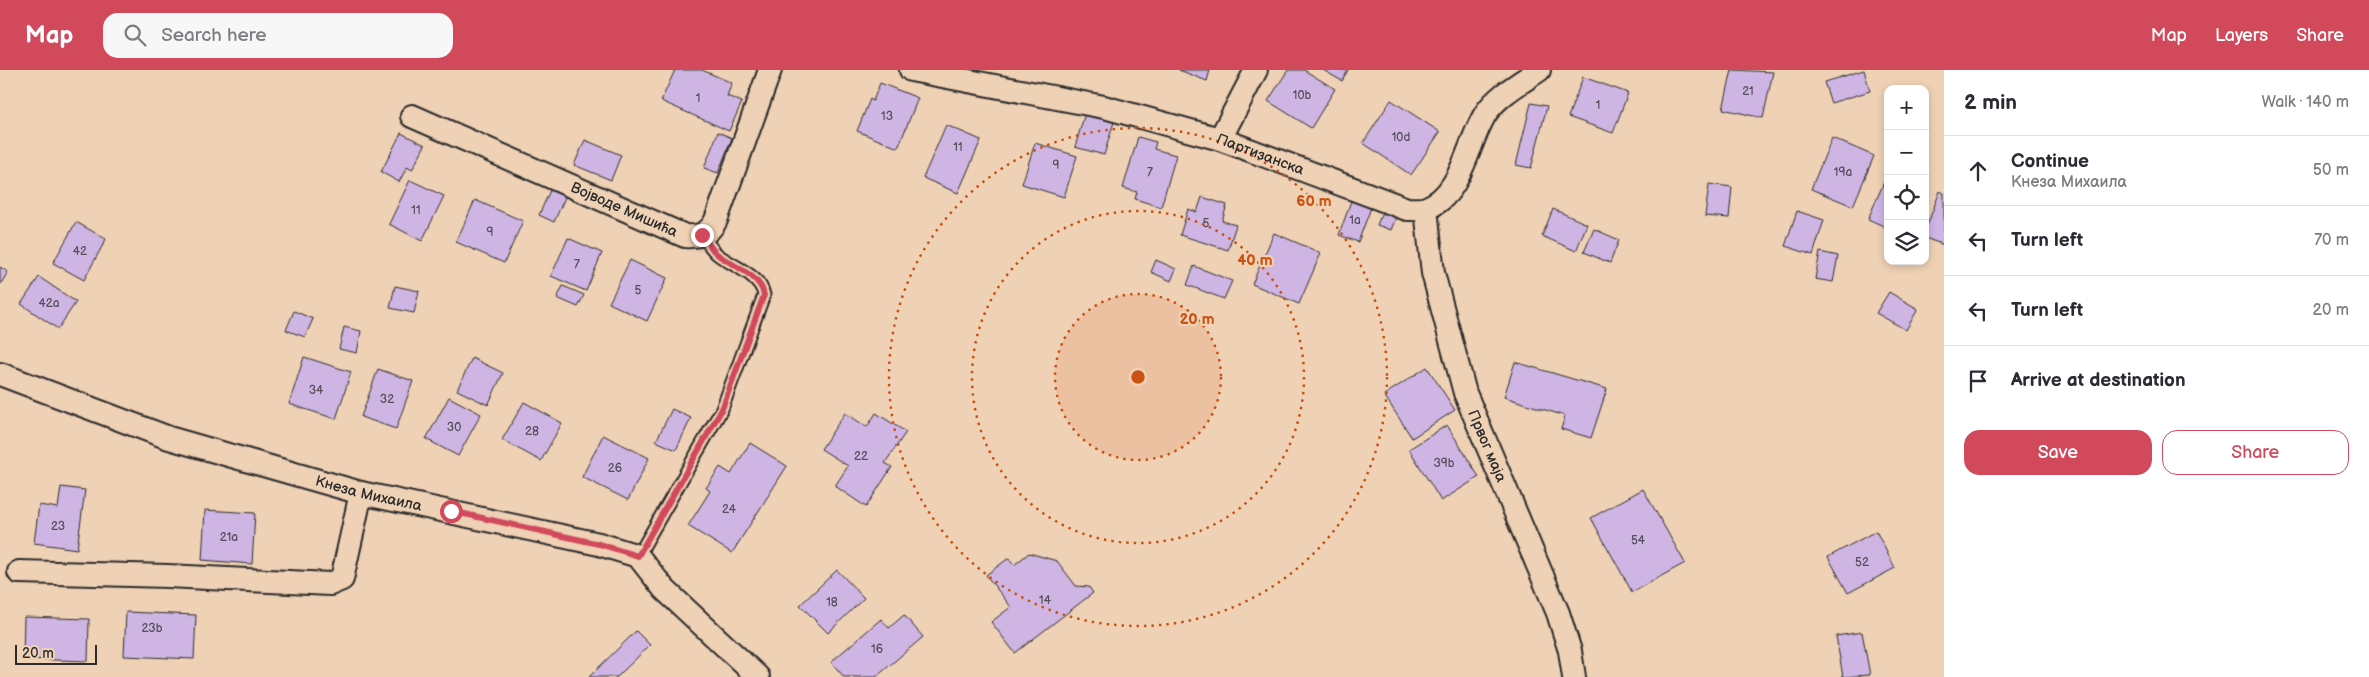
<!DOCTYPE html>
<html lang="en">
<head>
<meta charset="utf-8">
<style>
	body { margin:0; font-family:"Balsamiq Sans",sans-serif; background:#f7f7f7; color:#2b2b33 }
	.controls { position:absolute; right:15px; top:15px; display:grid; overflow:hidden; border-radius:10px; box-shadow:0 2px 8px #0003 }
	.controls button { width:45px; height:45px; display:grid; place-items:center; padding:0; border:0; border-bottom:1px solid #e1e1e2; background:#fff; color:#2b2b33; font:25px sans-serif }
	.scale { position:absolute; left:15px; bottom:12px; width:82px; box-sizing:border-box; padding-left:5px; border:2px solid #2b2b2b; border-top:0; font-size:14px; line-height:18px; white-space:nowrap; color:#2b2b2b; -webkit-text-stroke:4px #efd1b5; paint-order:stroke }
	.stop { position:absolute; width:15px; height:15px; margin:-11px; border:4px solid #d1495b; border-radius:50%; background:#fff }
	.stop.end { background:#d1495b; border-color:#fff; box-shadow:0 1px 5px #0008 }
	.list { margin:0; padding:0; list-style:none }
	h2 { display:flex; justify-content:space-between; align-items:center; height:65px; margin:0; padding:0 20px; font-size:21px }
	h2 small { font-size:16px; font-weight:400; color:#7c7c81 }
	.list li { display:grid; grid-template-columns:32px 1fr auto; gap:15px; align-items:center; box-sizing:border-box; height:70px; padding:0 20px; border-top:1px solid #e1e1e2 }
	.list b { display:block; font-size:19px; white-space:nowrap }
	.list p { margin:0; font-size:16px; white-space:nowrap; color:#7c7c81 }
	.list em { font-size:16px; font-style:normal; color:#7c7c81 }
	.actions { display:flex; gap:10px; padding:15px 20px }
	.actions a { flex:1; padding:11px 0; border:1px solid #d1495b; border-radius:15px; text-align:center; font-size:18px; color:#d1495b }
	.actions .main { background:#d1495b; color:#fff }
	.icon { flex:none; width:28px; height:28px; fill:none; stroke:currentColor; stroke-width:2; stroke-linecap:round; stroke-linejoin:round }
	.map { position:relative; flex:none; width:1944px; height:607px; overflow:hidden }
	header { display:flex; align-items:center; gap:30px; box-sizing:border-box; height:70px; padding:0 25px; background:#d1495b; color:#fff }
	header strong { font-size:24px }
	nav { display:flex; gap:28px; margin-inline-start:auto; font-size:18px }
	.search { width:350px; height:45px; background:#f7f7f7; display:flex; align-items:center; gap:12px; box-sizing:border-box; padding:0 18px; border-radius:15px; color:#7c7c81; font-size:19px }
	main { display:flex }
	aside { flex:1; background:#fff }
	.map>svg:first-child { display:block }
	.building { fill:#ceb5e4; stroke:#2b2b2b }
	.lines { fill:none; stroke-linecap:round; stroke-linejoin:round }
	.service-casing { stroke:#2b2b2b; stroke-width:15 }
	.minor-casing { stroke:#2b2b2b; stroke-width:26 }
	.service { stroke:#efd1b5; stroke-width:11 }
	.minor { stroke:#efd1b5; stroke-width:22 }
	.route { stroke:#d1495b; stroke-width:6 }
	.ring { fill:none; stroke:#cc5211; stroke-width:2.5; stroke-dasharray:2.5 5 }
	.labels { text-anchor:middle; dominant-baseline:central; stroke-width:4.5; stroke-linejoin:round; paint-order:stroke }
	.number-label { font-size:12px; fill:#544e59 }
	.street-label { font-size:15px; fill:#2b2b2b; stroke:#efd1b5 }
	.centre { fill:#cc5211; stroke:#efd1b5; stroke-width:2.5 }
	.ring-label { font-size:15px; text-anchor:middle; font-weight:bold; fill:#cc5211; stroke:#efd1b5; stroke-width:4.5; stroke-linejoin:round; paint-order:stroke }
</style>
</head>
<body>
<header>
<strong>Map</strong>
<div class="search"><svg class="icon" aria-label="search" viewBox="0 0 24 24"><circle cx="10" cy="10" r="6"/><path d="M15 15l6 6"/></svg>Search here</div>
<nav><a>Map</a><a>Layers</a><a>Share</a></nav>
</header>
<main>
<div class="map">
<svg width="1944" height="607" viewBox="0 0 1944 607">
	<rect width="100%" height="100%" fill="#efd1b5"/>
	<filter id="ink" filterUnits="userSpaceOnUse"><feTurbulence type="fractalNoise" baseFrequency=".02" numOctaves="2"/><feDisplacementMap in="SourceGraphic" scale="10" xChannelSelector="R" yChannelSelector="G"/><feConvolveMatrix kernelMatrix="1 2 1 2 8 2 1 2 1" color-interpolation-filters="sRGB"/></filter>
	<g filter="url(#ink)">
		<g class="building">
			<path d="M675,0h27l30,13 -5,13 15,6 -13,29 -68,-30z"/>
			<path d="M1179,0h31l-3,11z"/>
			<path d="M1288,0h16l31,19 -24,39 -43,-27z"/>
			<path d="M1323,0h25l-6,11z"/>
			<path d="M1732,0l41,2 -10,46 -40,-9z"/>
			<path d="M1864,0l6,21 -39,12 -7,-21z"/>
			<path d="M1583,7l45,16 -15,40 -45,-16z"/>
			<path d="M880,13l38,15 -20,50 -41,-17 13,-32 3,2z"/>
			<path d="M1391,30l49,32 -29,43 -48,-32z"/>
			<path d="M1531,33l16,3 -16,62 -15,-3z"/>
			<path d="M1085,43l29,9 -10,33 -29,-8z"/>
			<path d="M946,55l35,15 -23,53 -35,-15z"/>
			<path d="M718,62l14,6 -14,35 -14,-5z"/>
			<path d="M401,63l24,12 -13,25 -5,-3 -8,15 -18,-10z"/>
			<path d="M1138,67l18,5 -2,7 22,6 -15,52 -26,-8 2,-7 -14,-4z"/>
			<path d="M1832,68l42,18 -21,50 -42,-17z"/>
			<path d="M585,70l36,15 -10,25 -37,-15z"/>
			<path d="M1035,73l42,13 -13,41 -42,-13z"/>
			<path d="M1888,103v55l-20,-9z"/>
			<path d="M410,110l34,16 -22,45 -33,-17z"/>
			<path d="M1709,114l23,3 -3,31 -24,-2z"/>
			<path d="M551,118l15,7 -12,27 -15,-7z"/>
			<path d="M1940,121l4,2v52l-19,-7v-7z"/>
			<path d="M1202,127l25,8 -5,16 14,4 -8,25 -48,-15 8,-26 9,3z"/>
			<path d="M1352,128l20,7 -14,37 -19,-7z"/>
			<path d="M475,130l48,21 -19,42 -48,-21z"/>
			<path d="M1553,139l34,15 -11,27 -34,-15z"/>
			<path d="M1383,140l14,5 -6,15 -14,-5z"/>
			<path d="M1797,141l27,9 -11,35 -28,-9z"/>
			<path d="M76,152l30,17 -22,41 -31,-17z"/>
			<path d="M1594,159l25,11 -9,23 -26,-11z"/>
			<path d="M1274,163l47,20 -22,51 -47,-20z"/>
			<path d="M568,168l34,15 -16,38 -35,-15z"/>
			<path d="M1820,182l18,4 -5,26 -18,-3z"/>
			<path d="M630,190l37,18 -20,43 -38,-18z"/>
			<path d="M1156,190l20,9 -5,12 -20,-9z"/>
			<path d="M1194,196l38,15 -8,18 -37,-14z"/>
			<path d="M0,197l8,5 -8,13z"/>
			<path d="M39,207l37,25 -18,27 -37,-25z"/>
			<path d="M395,216l24,5 -5,22 -24,-5z"/>
			<path d="M563,216l21,9 -6,12 -21,-9z"/>
			<path d="M1889,222l29,17 -12,21 -30,-17z"/>
			<path d="M294,241l19,8 -8,18 -19,-7z"/>
			<path d="M344,257l17,4 -4,22 -18,-4z"/>
			<path d="M304,287l47,15 -15,47 -47,-15z"/>
			<path d="M472,288l31,15 -15,32 -31,-15z"/>
			<path d="M1515,292l92,27 -16,49 -30,-9 4,-13 -61,-19z"/>
			<path d="M1427,297l28,43 -43,28 -28,-43z"/>
			<path d="M378,299l35,12 -17,48 -35,-12z"/>
			<path d="M449,327l32,17 -23,42 -32,-17z"/>
			<path d="M524,332l38,21 -21,38 -39,-21z"/>
			<path d="M672,339l19,9 -15,32 -20,-9z"/>
			<path d="M845,343l22,14 9,-14 30,19 -21,31 7,4 -26,40 -31,-21 13,-20 -27,-17z"/>
			<path d="M1447,355l32,52 -38,24 -32,-52z"/>
			<path d="M603,365l46,23 -21,42 -46,-23z"/>
			<path d="M750,373l37,23 -55,87 -44,-27 22,-35 -4,-3 14,-21 11,7z"/>
			<path d="M61,417l24,3 -8,59 -43,-6 5,-38 19,3z"/>
			<path d="M1643,419l42,74 -53,29 -41,-74z"/>
			<path d="M205,440l50,3 -3,51 -50,-4z"/>
			<path d="M1876,461l19,37 -47,25 -20,-36z"/>
			<path d="M1029,483l28,8 19,25 13,1 4,6 -78,60 -24,-31 20,-15 -25,-32 23,-17 5,7z"/>
			<path d="M837,500l27,28 -36,35 -28,-28z"/>
			<path d="M126,542l70,3 -2,44 -70,-3z"/>
			<path d="M904,545l19,22 -47,40h-32l-13,-15 50,-43 8,9z"/>
			<path d="M24,547l65,2 -1,42 -65,-2z"/>
			<path d="M636,561l14,14 -33,32h-28z"/>
			<path d="M1862,562l8,43 -27,2 -7,-41z"/>
		</g>
		<g class="lines">
			<defs>
				<path id="service" d="M638,486l84,-147 42,-114c-4,-21 -31,-28 -47,-41 -6,-5 -10,-13 -15,-19"/>
				<g id="minor">
					<path id="s1" d="M911,0l193,37 116,32 187,70c6,0 14,1 19,-1 36,-12 42,-68 60,-95 12,-18 36,-31 53,-43"/>
					<path id="s2" d="M412,46l273,120c15,1 24,-2 31,-16l54,-150"/>
					<path d="M1220,69l36,-69"/>
					<path id="s3" d="M1426,139l7,64 32,120 93,220 12,38 4,26"/>
					<path id="s4" d="M0,304l169,64 192,55 238,51 39,12 26,33 94,88"/>
					<path d="M19,502l149,4 162,8 12,-5 19,-86"/>
				</g>
			</defs>
			<use href="#service" class="service-casing"/>
			<use href="#minor" class="minor-casing"/>
			<use href="#service" class="service"/>
			<use href="#minor" class="minor"/>
		</g>
	</g>
	<g class="lines" filter="url(#ink)">
		<path class="route" d="M451,441l148,33 39,12 84,-147 42,-114c-4,-21 -31,-28 -47,-41 -6,-5 -10,-13 -15,-19"/>
	</g>
	<circle cx="1138" cy="307" r="83" fill="#cc5211" fill-opacity=".12"/>
	<g class="ring">
		<circle cx="1138" cy="307" r="83"/>
		<circle cx="1138" cy="307" r="166"/>
		<circle cx="1138" cy="307" r="249"/>
	</g>
	<g class="labels">
		<g class="number-label">
			<text x="1748" y="21">21</text>
			<text x="1302" y="25">10b</text>
			<text x="698" y="28">1</text>
			<text x="1598" y="35">1</text>
			<text x="887" y="46">13</text>
			<text x="1401" y="67">10d</text>
			<text x="958" y="77">11</text>
			<text x="1056" y="95">9</text>
			<text x="1150" y="102">7</text>
			<text x="1843" y="102">19a</text>
			<text x="416" y="140">11</text>
			<text x="1355" y="150">1a</text>
			<text x="1206" y="153">5</text>
			<text x="490" y="162">9</text>
			<text x="80" y="181">42</text>
			<text x="577" y="194">7</text>
			<text x="638" y="220">5</text>
			<text x="49" y="233">42a</text>
			<text x="316" y="320">34</text>
			<text x="387" y="329">32</text>
			<text x="454" y="357">30</text>
			<text x="532" y="361">28</text>
			<text x="861" y="386">22</text>
			<text x="1444" y="393">39b</text>
			<text x="615" y="398">26</text>
			<text x="729" y="439">24</text>
			<text x="58" y="456">23</text>
			<text x="229" y="467">21a</text>
			<text x="1638" y="470">54</text>
			<text x="1862" y="492">52</text>
			<text x="1045" y="530">14</text>
			<text x="832" y="532">18</text>
			<text x="152" y="558">23b</text>
			<text x="877" y="579">16</text>
		</g>
		<g class="street-label">
			<text stroke="none"><textPath href="#s1" startOffset="360">Партизанска</textPath></text>
			<text stroke="none"><textPath href="#s2" startOffset="232">Војводе Мишића</textPath></text>
			<text stroke="none"><textPath href="#s3" startOffset="246">Првог маја</textPath></text>
			<text stroke="none"><textPath href="#s4" startOffset="388">Кнеза Михаила</textPath></text>
		</g>
	</g>
	<circle cx="1138" cy="307" r="8" class="centre"/>
	<g class="ring-label">
		<text x="1314" y="136">60 m</text>
		<text x="1255" y="195">40 m</text>
		<text x="1197" y="254">20 m</text>
	</g>
</svg>
<div class="controls">
<button>+</button>
<button>−</button>
<button><svg class="icon" aria-label="locate" viewBox="0 0 24 24"><circle cx="12" cy="12" r="6"/><path d="M12 2v4M12 18v4M2 12h4M18 12h4"/></svg></button>
<button><svg class="icon" aria-label="layers" viewBox="0 0 24 24"><path d="M12 4l9 5-9 5-9-5zM3 14l9 5 9-5"/></svg></button>
</div>
<div class="scale">20 m</div>
<div class="stop" style="left:451px;top:441px"></div>
<div class="stop end" style="left:702px;top:165px"></div>
</div>
<aside>
<h2>2 min<small>Walk · 140 m</small></h2>
<ul class="list">
<li><svg class="icon" aria-label="ahead" viewBox="0 0 24 24"><path d="M12 20V5M6 11l6-6 6 6"/></svg><div><b>Continue</b><p>Кнеза Михаила</p></div><em>50 m</em></li>
<li><svg class="icon" aria-label="left" viewBox="0 0 24 24"><path d="M17 20v-9H6M10 6l-5 5 5 5"/></svg><div><b>Turn left</b></div><em>70 m</em></li>
<li><svg class="icon" aria-label="left" viewBox="0 0 24 24"><path d="M17 20v-9H6M10 6l-5 5 5 5"/></svg><div><b>Turn left</b></div><em>20 m</em></li>
<li><svg class="icon" aria-label="arrive" viewBox="0 0 24 24"><path d="M6 21V4h12l-3 4 3 4H6"/></svg><div><b>Arrive at destination</b></div></li>
</ul>
<div class="actions"><a class="main">Save</a><a>Share</a></div>
</aside>
</main>
</body>
</html>
